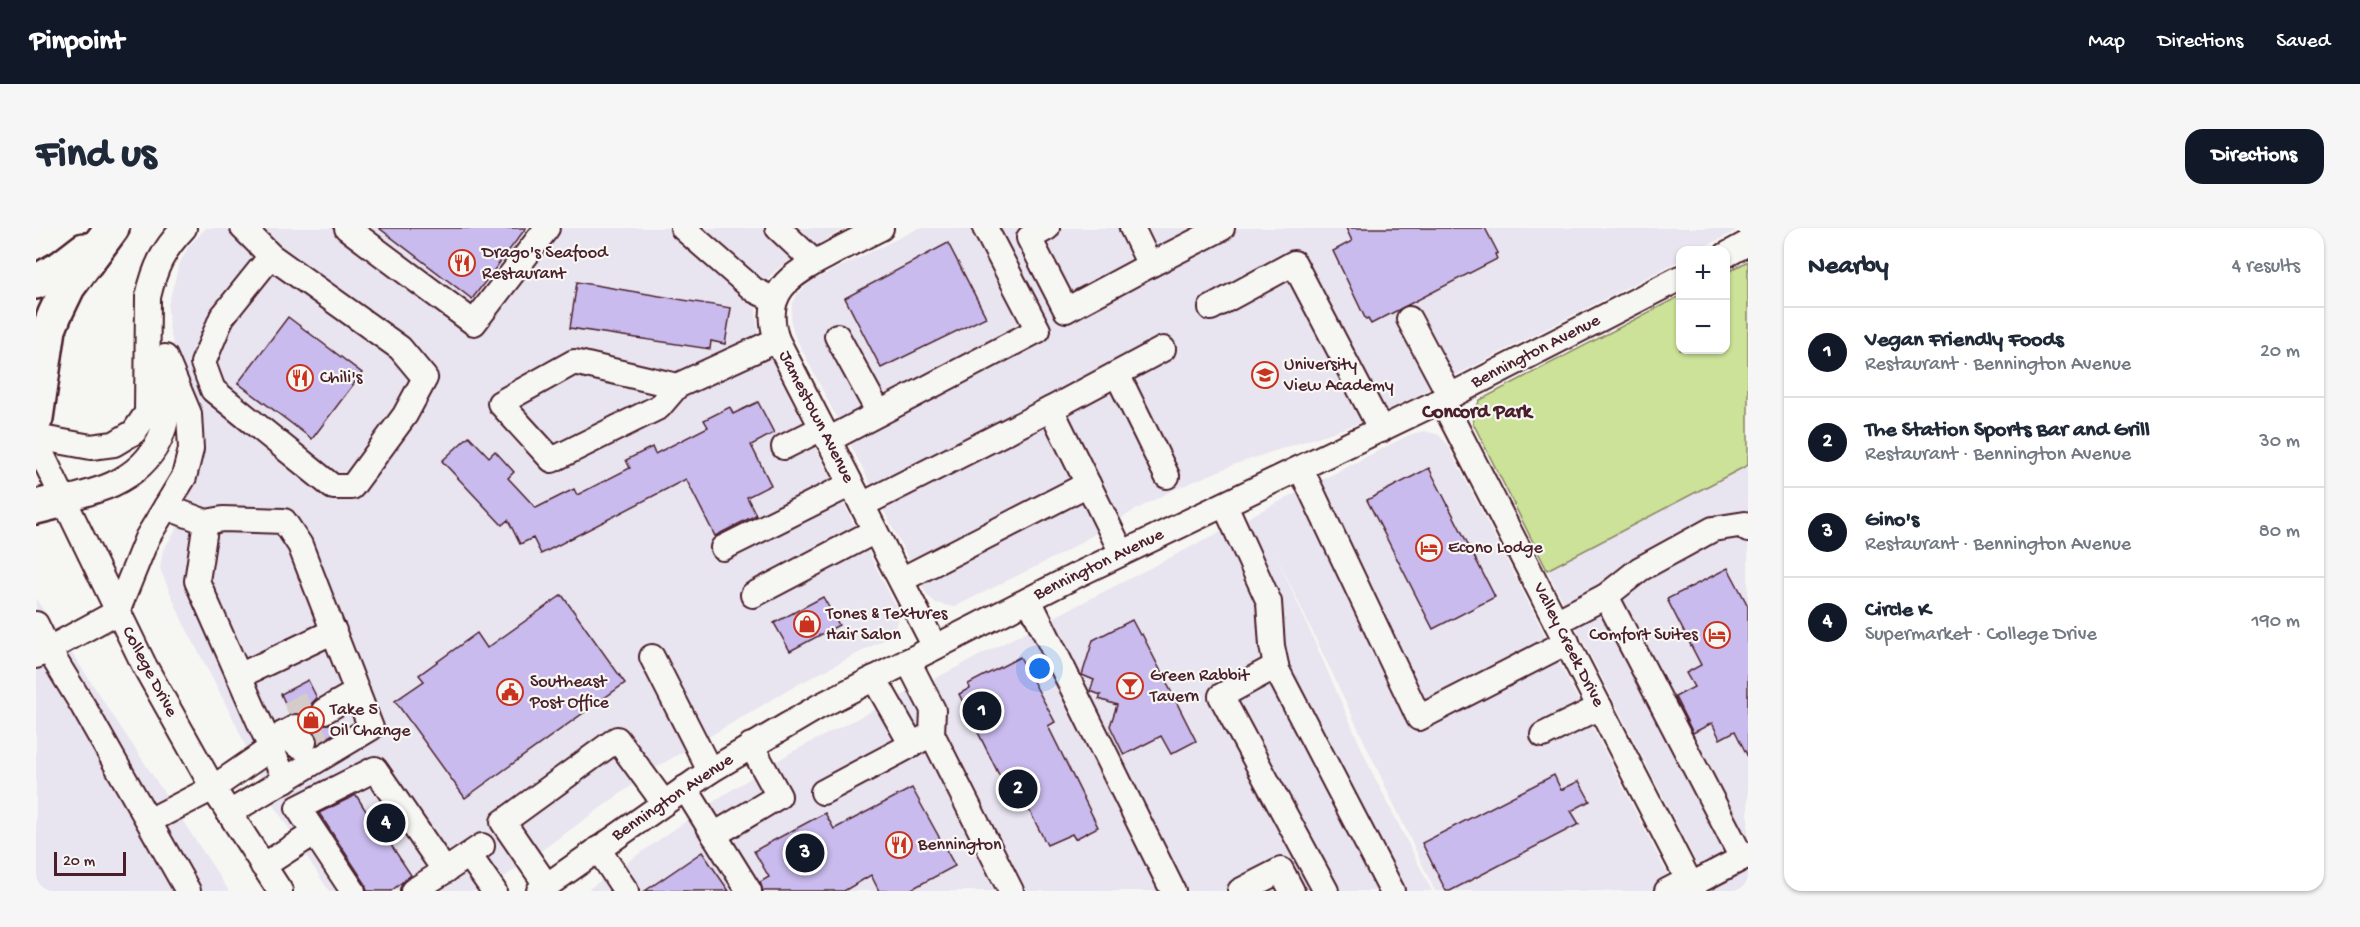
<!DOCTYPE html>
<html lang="en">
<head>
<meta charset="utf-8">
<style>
	body { margin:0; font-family:"Gochi Hand",sans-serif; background:#f6f6f7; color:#1f2937 }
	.controls { position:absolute; right:18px; top:18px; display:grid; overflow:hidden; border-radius:12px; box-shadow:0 2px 4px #0004 }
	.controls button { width:54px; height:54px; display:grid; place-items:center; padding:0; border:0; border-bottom:2px solid #e0e1e3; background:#fff; color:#1f2937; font:30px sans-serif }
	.scale { position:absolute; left:18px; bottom:15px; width:72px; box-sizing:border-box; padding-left:6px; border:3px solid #4a1f2b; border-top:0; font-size:16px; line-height:21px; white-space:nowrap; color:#4a1f2b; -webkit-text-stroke:4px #f6f6f2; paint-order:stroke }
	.you { position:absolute; left:1004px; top:441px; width:21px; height:21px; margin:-15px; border:4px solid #fff; border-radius:50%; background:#1a73e8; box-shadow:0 0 0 9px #1a73e833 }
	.badge { display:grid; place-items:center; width:39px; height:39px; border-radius:50%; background:#111827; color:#fff; font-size:20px; font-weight:700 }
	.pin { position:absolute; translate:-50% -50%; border:3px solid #fff; box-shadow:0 2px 6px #0006 }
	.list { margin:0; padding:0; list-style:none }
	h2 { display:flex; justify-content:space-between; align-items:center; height:78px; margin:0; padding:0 24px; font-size:26px }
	h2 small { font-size:20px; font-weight:400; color:#747a83 }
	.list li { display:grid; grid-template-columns:39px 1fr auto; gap:18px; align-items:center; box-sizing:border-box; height:90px; padding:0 24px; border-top:2px solid #e0e1e3 }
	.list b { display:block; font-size:22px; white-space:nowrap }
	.list p { margin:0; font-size:20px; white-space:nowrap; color:#747a83 }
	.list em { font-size:20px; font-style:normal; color:#747a83 }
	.map { position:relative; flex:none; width:1712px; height:663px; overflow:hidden; border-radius:18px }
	header { display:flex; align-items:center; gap:36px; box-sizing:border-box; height:84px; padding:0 30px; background:#111827; color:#fff }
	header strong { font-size:28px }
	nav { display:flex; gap:33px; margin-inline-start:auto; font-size:21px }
	.intro { display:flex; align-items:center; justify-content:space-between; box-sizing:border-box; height:144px; padding:0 36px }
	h1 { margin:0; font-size:42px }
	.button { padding:15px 27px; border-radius:18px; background:#111827; color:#fff; font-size:21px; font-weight:700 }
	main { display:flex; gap:36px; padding:0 36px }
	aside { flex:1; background:#fff; border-radius:18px; box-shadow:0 2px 4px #0004 }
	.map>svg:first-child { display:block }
	.built { fill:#e8e4f0 }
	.green { fill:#cbe298; stroke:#8a8062; stroke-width:1.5 }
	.building { fill:#c9bbed; stroke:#4a1f2b; stroke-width:1.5 }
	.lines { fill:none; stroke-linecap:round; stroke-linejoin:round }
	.minor-tunnel { stroke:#d4cbca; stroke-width:24; stroke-dasharray:24 12; stroke-linecap:butt }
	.minor-casing { stroke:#4a1f2b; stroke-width:28 }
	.highway-casing { stroke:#4a1f2b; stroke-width:38 }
	.minor { stroke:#f6f6f2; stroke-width:24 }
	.highway { stroke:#f6f6f2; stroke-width:33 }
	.labels { text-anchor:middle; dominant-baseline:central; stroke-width:4.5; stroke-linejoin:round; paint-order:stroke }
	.poi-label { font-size:18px; fill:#4a1f2b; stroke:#f6f6f2; text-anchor:start }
	.street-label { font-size:18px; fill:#4a1f2b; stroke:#f6f6f2 }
	.neighbourhood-label { font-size:20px; font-weight:bold; fill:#4a1f2b; stroke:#f6f6f2 }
</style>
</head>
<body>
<header>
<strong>Pinpoint</strong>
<nav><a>Map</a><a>Directions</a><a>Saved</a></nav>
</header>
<div class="intro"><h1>Find us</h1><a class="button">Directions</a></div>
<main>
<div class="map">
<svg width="1712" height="663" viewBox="0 0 1712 663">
	<rect width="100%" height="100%" fill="#f6f6f2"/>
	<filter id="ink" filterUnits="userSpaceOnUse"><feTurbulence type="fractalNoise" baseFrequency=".0167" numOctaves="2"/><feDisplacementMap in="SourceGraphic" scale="12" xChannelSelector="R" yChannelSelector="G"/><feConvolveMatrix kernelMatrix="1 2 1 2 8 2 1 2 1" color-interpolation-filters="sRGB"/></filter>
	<g filter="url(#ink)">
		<g class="built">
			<path d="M170,0h640l-65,38 -13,12 -12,28v11l2,13 16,36 125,247 -6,22 -96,50 -137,80 -175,126h-156l-63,-98 -30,-69 -53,-102 -23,-53 3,-19 12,-18 19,-55v-75l-20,-54 -5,-22 -1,-20 11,-41 9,-18z"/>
			<path d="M883,0h823l-44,22h-18v10l-282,145 -44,20 -116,38 -65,27 -38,20 -74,44 -107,53 -18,-4 -9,-8 -133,-261 -3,-12 1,-17 5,-10 13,-13z"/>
			<path d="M1388,203l15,4 8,9 229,447h-241l-161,-341 97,220 61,121h-846l136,-95 68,-43 619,-318z"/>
			<path d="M1712,237v426h-37l-164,-321z"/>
			<path d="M0,371l193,292h-193z"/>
		</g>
		<path class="green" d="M1712,33v204l-201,105 -74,-147 -1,-7 8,-16 200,-104v54h46v-77z"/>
		<g class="building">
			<path d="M343,0h147l-54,71z"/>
			<path d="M1310,0h139l13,25 -3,1 2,5 -126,65 -3,-5 -2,1 -33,-69 19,-10z"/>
			<path d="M912,15l38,74 -105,51 -36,-70z"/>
			<path d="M541,54l154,26 -6,36 -14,-3 -1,8 -140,-21z"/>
			<path d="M252,89l74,56 -50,66 -74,-56z"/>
			<path d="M722,174l16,31 -23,12 20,40 -24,12 9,18 -41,21 -29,-57 -145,75 -8,-16 -13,6 -12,-24 -6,5 -60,-64 27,-25 20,21 6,-6 19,21 -6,6 28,30 38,-19 3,6 53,-27 -4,-8 26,-13 3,7 53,-27 -4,-7 26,-13 3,7z"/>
			<path d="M1393,240l66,129 -62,32 -66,-129z"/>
			<path d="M1692,340l20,38v151l-13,-26 -15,8 -8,-16 -19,10 -18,-36 19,-10 -8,-14 15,-8 -34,-66z"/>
			<path d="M526,367l63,88 -160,115 -70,-97 29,-20 -5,-6 58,-42 10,15z"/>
			<path d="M787,369l16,28 -49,26 -16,-28z"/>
			<path d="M1096,392l8,15 2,-1 54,107 -25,13 -10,-18 -37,19 -14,-29 7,-21 -18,-6 2,-4 -11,-4 4,-11 -12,-5 11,-35z"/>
			<path d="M984,429l35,65 -7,4 50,101 -23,12 -3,-5 -25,11 -23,-45 -9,4 -4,-5 -52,-105 11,-6 -2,-4z"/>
			<path d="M272,452l9,18 -6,6v14l6,6h13l5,9 -17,10 -2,-8 -6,-6 -2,-9 -5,-5 -13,-1 -9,-20z"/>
			<path d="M1518,547l7,15 18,-9 11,20 -19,10 8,13 -129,67h-4l-24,-48z"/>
			<path d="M876,560l43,78 -47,25h-29l-8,-16 -27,16h-81l-3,-9 9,-5 -15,-26 71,-38 9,16z"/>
			<path d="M320,567l13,21 14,-9 17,24 -13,8 24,36 -20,16h-24l-2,-8 -46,-70z"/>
			<path d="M666,624l27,39h-84z"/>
		</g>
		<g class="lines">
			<g class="minor-tunnel">
				<path d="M253,486l28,-16"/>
				<path d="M268,514l27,-16"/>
			</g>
			<defs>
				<g id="minor">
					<path d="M207,0l28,28 129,92 25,30 -20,37 -53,72h-19l-120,-97 -10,-27 19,-46 49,-61"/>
					<path d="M311,0l127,95 73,-95"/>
					<path d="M647,0l71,62 21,10"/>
					<path d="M742,0l36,34"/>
					<path d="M845,0c-18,9 -36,18 -54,28 -37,19 -66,37 -50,84l158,307"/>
					<path d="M1011,0l-18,10 37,72 84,-45"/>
					<path d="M1096,0l18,37 72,-37"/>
					<path d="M1690,27l22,-12"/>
					<path d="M1175,80l83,-45 87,167"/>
					<path d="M1373,91l41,77"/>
					<path d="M801,108l42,77"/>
					<path d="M1081,146l50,102"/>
					<path d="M641,158l-103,-24 -74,41 52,57 107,-53 18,-21 100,-46"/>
					<path d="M1406,172l252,491"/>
					<path d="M1015,181l112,-60"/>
					<path d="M0,209l55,10 23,-3 20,-12 13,-19 1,-116c7,-30 15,-47 36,-69"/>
					<path d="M792,212l210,-110 -53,-102"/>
					<path d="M0,214l108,223 69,123 67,103"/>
					<path d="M748,219l38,-19"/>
					<path d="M1265,241l118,249 148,-76"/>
					<path d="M1052,256l34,69"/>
					<path d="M28,272c16,-5 34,-9 49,-16 46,-22 60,-61 54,-109"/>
					<path d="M826,277l189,-96 37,75 -187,96"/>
					<path d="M1189,277l44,97 3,44 5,24 115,221"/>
					<path d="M130,279l40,15 17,-3 61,2 16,24 71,183 -142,85"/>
					<path d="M170,294l-9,59 88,199"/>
					<path d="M687,320l128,-64"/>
					<path d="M717,367l122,-64"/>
					<path d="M1570,368l136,262"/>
					<path d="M993,372l144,291"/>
					<path d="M81,384l30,-74 37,-61 7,-28 -2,-35 -24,-57"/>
					<path d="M1520,394l50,-26 34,-27 73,-40 32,-5 3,6"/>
					<path d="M0,396l12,25 35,57 105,185"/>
					<path d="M0,428l81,-44"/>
					<path d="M616,429l58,114"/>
					<path d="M872,433l25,49 -1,24"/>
					<path d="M1240,438l-55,30 105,195"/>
					<path d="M203,448l95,-45"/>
					<path d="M838,450l38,67"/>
					<path d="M288,483l33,-19"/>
					<path d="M247,506l15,12 6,-4"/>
					<path d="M1507,507l57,-28"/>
					<path d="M649,560l64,103"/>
					<path d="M787,564l109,-58 79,157"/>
					<path d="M113,593l64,-33 58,-40 12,-14 13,-7"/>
					<path d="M678,607l65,-39 -28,-51"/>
					<path d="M562,621l28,42"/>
					<path d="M433,627l25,36"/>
					<path d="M227,638l51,-33"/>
					<path d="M409,643l37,-25"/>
					<path d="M1655,657l57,-30"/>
					<path d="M511,658l-44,-64 114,-83 47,64"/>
					<path d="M317,663l-55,-83 77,-39 70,102 -32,20"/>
					<path d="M503,663l171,-120 108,-64 259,-132 373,-179 230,-118"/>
					<path d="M1204,663l41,-21 11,21"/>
					<path d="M1631,663l21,-11"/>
				</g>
				<g id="highway">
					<path d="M0,54l26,-15 22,-17"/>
					<path d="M0,190l13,-89 6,-15 13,-27 44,-59"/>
					<path d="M0,279l28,-7"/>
				</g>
			</defs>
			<use href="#minor" class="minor-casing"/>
			<use href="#highway" class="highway-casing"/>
			<use href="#minor" class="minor"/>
			<use href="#highway" class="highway"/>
		</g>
	</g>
	<defs>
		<symbol id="restaurant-ring" viewBox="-11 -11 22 22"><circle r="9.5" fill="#f6f6f2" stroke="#c8321e" stroke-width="1.5"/><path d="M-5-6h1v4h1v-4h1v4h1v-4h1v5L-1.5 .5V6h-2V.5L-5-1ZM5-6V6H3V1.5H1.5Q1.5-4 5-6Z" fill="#c8321e"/></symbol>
		<symbol id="school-ring" viewBox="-11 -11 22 22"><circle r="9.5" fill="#f6f6f2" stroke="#c8321e" stroke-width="1.5"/><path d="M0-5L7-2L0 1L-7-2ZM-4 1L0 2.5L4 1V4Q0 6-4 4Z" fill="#c8321e"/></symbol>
		<symbol id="hotel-ring" viewBox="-11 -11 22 22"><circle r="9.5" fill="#f6f6f2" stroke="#c8321e" stroke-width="1.5"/><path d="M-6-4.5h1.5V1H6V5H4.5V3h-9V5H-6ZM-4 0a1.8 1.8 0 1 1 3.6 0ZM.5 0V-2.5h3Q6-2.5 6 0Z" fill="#c8321e"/></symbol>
		<symbol id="shop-ring" viewBox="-11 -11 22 22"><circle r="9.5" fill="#f6f6f2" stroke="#c8321e" stroke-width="1.5"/><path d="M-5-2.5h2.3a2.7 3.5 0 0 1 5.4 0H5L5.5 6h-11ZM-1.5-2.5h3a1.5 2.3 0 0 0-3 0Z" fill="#c8321e"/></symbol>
		<symbol id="bar-ring" viewBox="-11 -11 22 22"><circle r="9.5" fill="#f6f6f2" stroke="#c8321e" stroke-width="1.5"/><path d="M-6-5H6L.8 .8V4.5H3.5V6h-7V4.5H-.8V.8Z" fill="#c8321e"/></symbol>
		<symbol id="civic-ring" viewBox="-11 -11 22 22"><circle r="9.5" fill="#f6f6f2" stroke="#c8321e" stroke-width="1.5"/><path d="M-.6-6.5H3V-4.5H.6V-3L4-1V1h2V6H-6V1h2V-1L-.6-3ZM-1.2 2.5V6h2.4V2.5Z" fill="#c8321e"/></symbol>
	</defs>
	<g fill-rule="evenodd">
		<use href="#restaurant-ring" x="411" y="20" width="30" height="30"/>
		<use href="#school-ring" x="1214" y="132" width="30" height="30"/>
		<use href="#restaurant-ring" x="249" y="135" width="30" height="30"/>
		<use href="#hotel-ring" x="1378" y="305" width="30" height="30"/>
		<use href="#shop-ring" x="756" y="381" width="30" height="30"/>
		<use href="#hotel-ring" x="1666" y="392" width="30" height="30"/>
		<use href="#bar-ring" x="1079" y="443" width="30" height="30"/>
		<use href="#civic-ring" x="459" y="449" width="30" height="30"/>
		<use href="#shop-ring" x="260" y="477" width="30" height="30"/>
		<use href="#restaurant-ring" x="848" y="602" width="30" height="30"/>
	</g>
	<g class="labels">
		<g class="poi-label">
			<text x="446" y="25">Drago's Seafood<tspan x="446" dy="21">Restaurant</tspan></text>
			<text x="1248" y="137">University<tspan x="1248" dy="21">View Academy</tspan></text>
			<text x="284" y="150">Chili's</text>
			<text x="1412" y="320">Econo Lodge</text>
			<text x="790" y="386">Tones &amp; Textures<tspan x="790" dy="21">Hair Salon</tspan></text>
			<text x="1662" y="407" text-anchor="end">Comfort Suites</text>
			<text x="1114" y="448">Green Rabbit<tspan x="1114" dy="21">Tavern</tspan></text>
			<text x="494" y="454">Southeast<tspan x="494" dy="21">Post Office</tspan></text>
			<text x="294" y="482">Take 5<tspan x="294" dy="21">Oil Change</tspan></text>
			<text x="882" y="617">Bennington</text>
		</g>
		<g class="street-label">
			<text transform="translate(1500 124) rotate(-27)">Bennington Avenue</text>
			<text transform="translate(780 189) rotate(63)">Jamestown Avenue</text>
			<text transform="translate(1063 337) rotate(-26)">Bennington Avenue</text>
			<text transform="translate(1532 417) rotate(63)">Valley Creek Drive</text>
			<text transform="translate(113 444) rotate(62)">College Drive</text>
			<text transform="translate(637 570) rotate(-34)">Bennington Avenue</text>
		</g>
		<g class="neighbourhood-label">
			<text x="1441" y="185">Concord Park</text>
		</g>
	</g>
</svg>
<div class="controls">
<button>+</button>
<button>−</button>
</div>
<div class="scale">20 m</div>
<div class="you"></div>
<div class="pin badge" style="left:946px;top:483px">1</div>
<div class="pin badge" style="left:982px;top:561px">2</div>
<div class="pin badge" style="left:769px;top:625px">3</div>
<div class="pin badge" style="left:350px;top:595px">4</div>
</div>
<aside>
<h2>Nearby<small>4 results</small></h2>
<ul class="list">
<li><span class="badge">1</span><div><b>Vegan Friendly Foods</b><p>Restaurant · Bennington Avenue</p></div><em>20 m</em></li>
<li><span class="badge">2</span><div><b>The Station Sports Bar and Grill</b><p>Restaurant · Bennington Avenue</p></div><em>30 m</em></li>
<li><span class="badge">3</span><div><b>Gino's</b><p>Restaurant · Bennington Avenue</p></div><em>80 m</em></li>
<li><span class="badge">4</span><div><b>Circle K</b><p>Supermarket · College Drive</p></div><em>190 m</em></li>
</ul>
</aside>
</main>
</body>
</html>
